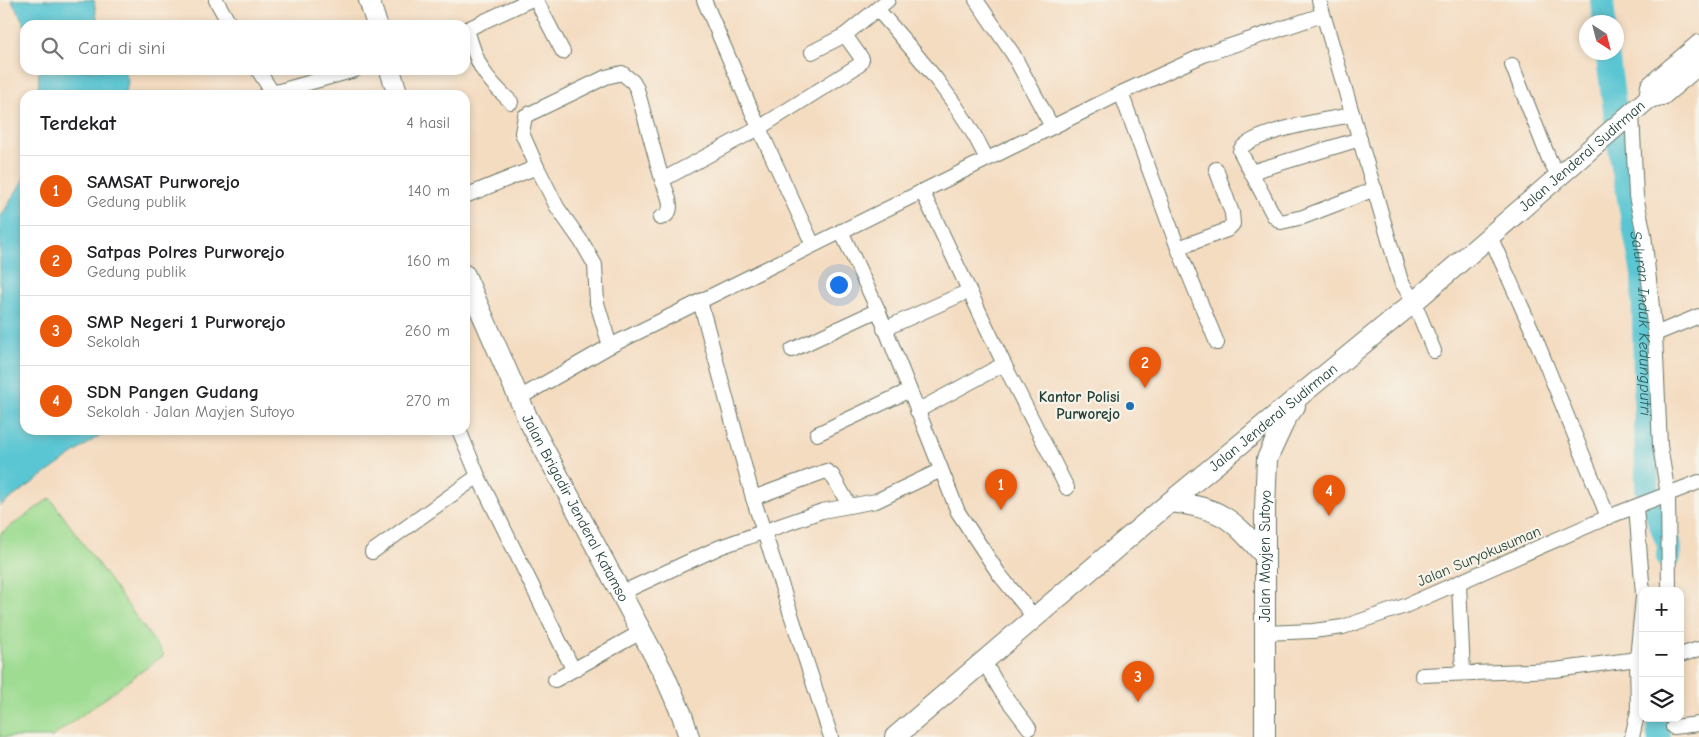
<!DOCTYPE html>
<html lang="id">
<head>
<meta charset="utf-8">
<style>
	body { margin:0; font-family:"Comic Neue",sans-serif; background:#f6f6f6; color:#202124 }
	.controls { position:absolute; right:15px; bottom:15px; display:grid; overflow:hidden; border-radius:10px; box-shadow:0 2px 8px #0003 }
	.controls button { width:45px; height:45px; display:grid; place-items:center; padding:0; border:0; border-bottom:1px solid #e0e0e0; background:#fff; color:#202124; font:25px sans-serif }
	.compass { position:absolute; left:1579px; top:15px; width:45px; height:45px; border-radius:50%; background:#fff; box-shadow:0 2px 8px #0003; rotate:144deg }
	.you { position:absolute; left:838px; top:284px; width:18px; height:18px; margin:-12px; border:4px solid #fff; border-radius:50%; background:#1a73e8; box-shadow:0 0 0 8px #1a73e833 }
	.badge { display:grid; place-items:center; width:32px; height:32px; border-radius:50%; background:#ea580c; color:#fff; font-size:16px; font-weight:700 }
	.pin { position:absolute; translate:-50% -41px; filter:drop-shadow(0 1px 2px #0008) }
	.pin::after { content:''; position:absolute; top:26px; width:18px; height:15px; background:inherit; clip-path:polygon(0 0,100% 0,50% 100%) }
	.list { margin:0; padding:0; list-style:none }
	h2 { display:flex; justify-content:space-between; align-items:center; height:65px; margin:0; padding:0 20px; font-size:21px }
	h2 small { font-size:16px; font-weight:400; color:#757577 }
	.list li { display:grid; grid-template-columns:32px 1fr auto; gap:15px; align-items:center; box-sizing:border-box; height:70px; padding:0 20px; border-top:1px solid #e0e0e0 }
	.list b { display:block; font-size:19px; white-space:nowrap }
	.list p { margin:0; font-size:16px; white-space:nowrap; color:#757577 }
	.list em { font-size:16px; font-style:normal; color:#757577 }
	.icon { flex:none; width:28px; height:28px; fill:none; stroke:currentColor; stroke-width:2; stroke-linecap:round; stroke-linejoin:round }
	.map { position:relative; flex:none; width:1699px; height:737px; overflow:hidden }
	.search { position:absolute; background:#fff; box-shadow:0 2px 8px #0003; left:20px; top:20px; width:450px; height:55px; display:flex; align-items:center; gap:12px; box-sizing:border-box; padding:0 18px; border-radius:15px; color:#757577; font-size:19px }
	.panel { position:absolute; background:#fff; box-shadow:0 2px 8px #0003; left:20px; top:90px; width:450px; height:345px; border-radius:15px }
	.map>svg:first-child { display:block }
	.green { fill:#9ddc91; stroke:#5e8c62 }
	.water { fill:#5ac6d3; stroke:#3c8284 }
	.lines { fill:none; stroke-linecap:round; stroke-linejoin:round }
	.river { stroke:#5ac6d3; stroke-width:24 }
	.minor-casing { stroke:#6a7565; stroke-width:16 }
	.secondary-casing { stroke:#6a7565; stroke-width:22 }
	.minor { stroke:#fff; stroke-width:14 }
	.secondary { stroke:#fff; stroke-width:20 }
	.poi-dot { fill:#1f6fb2; stroke:#f7f3e8; stroke-width:2 }
	.labels { text-anchor:middle; dominant-baseline:central; stroke-width:4.5; stroke-linejoin:round; paint-order:stroke }
	.street-label { font-size:15px; fill:#1f3d34; stroke:#f7f3e8 }
	.poi-label { font-size:15px; font-weight:bold; fill:#1f3d34; stroke:#f7f3e8; text-anchor:end }
	.water-label { font-size:16px; font-style:italic; fill:#2e5f5c; stroke:#f7f3e8 }
</style>
</head>
<body>
<div class="map">
<svg width="1699" height="737" viewBox="0 0 1699 737">
	<rect width="100%" height="100%" fill="#f7f3e8"/>
	<filter id="ink" filterUnits="userSpaceOnUse"><feTurbulence type="fractalNoise" baseFrequency=".02" numOctaves="2"/><feDisplacementMap in="SourceGraphic" scale="10" xChannelSelector="R" yChannelSelector="G"/><feConvolveMatrix kernelMatrix="1 2 1 2 8 2 1 2 1" color-interpolation-filters="sRGB"/></filter>
	<filter id="wash" filterUnits="userSpaceOnUse"><feTurbulence type="fractalNoise" baseFrequency=".0096" numOctaves="4" result="noise"/><feDisplacementMap in="SourceGraphic" scale="20" xChannelSelector="R" yChannelSelector="G"/><feGaussianBlur stdDeviation="1.12" result="paint"/><feColorMatrix in="noise" values="0 0 0 0 0 0 0 0 0 0 0 0 0 0 0 0 0 1.4 0 .05"/><feComposite in="paint" operator="in"/></filter>
	<g filter="url(#wash)">
		<rect width="100%" height="100%" fill="#f4dcc1"/>
		<path class="green" d="M50,498l114,157 -112,82h-52v-203z"/>
		<g class="water">
			<path d="M11,0h83l4,25h-73z"/>
			<path d="M39,70h86l3,12 -3,13h-87z"/>
			<path d="M25,177v253h82l-107,76v-288z"/>
		</g>
		<g class="lines">
			<g class="river">
				<path d="M1602,0l2,22"/>
				<path id="s1" d="M1607,52l15,110 21,112 4,215 22,56 -1,12"/>
				<path d="M1658,718l1,19"/>
			</g>
		</g>
	</g>
	<g filter="url(#ink)">
		<g class="lines">
			<defs>
				<g id="minor">
					<path d="M216,0l14,25"/>
					<path d="M536,0l27,52"/>
					<path d="M704,0l55,128 54,117"/>
					<path d="M976,0l37,54 39,73"/>
					<path d="M1319,0l82,281 13,21 20,49"/>
					<path d="M878,10c40,46 82,93 109,149"/>
					<path d="M467,29c10,36 16,47 44,73"/>
					<path d="M465,30l65,-30"/>
					<path d="M812,52l33,-17 43,-35"/>
					<path d="M1512,65l37,94 10,17"/>
					<path d="M258,70l16,25"/>
					<path d="M1121,93l57,155 39,95"/>
					<path d="M265,95l90,-25"/>
					<path d="M1632,113l4,83 8,39 11,99 5,112 8,49 1,96"/>
					<path d="M1353,115c-19,3 -109,18 -113,36l34,65 7,6 22,-5 72,-28"/>
					<path d="M1251,172l109,-33"/>
					<path d="M922,191l82,173 63,124"/>
					<path d="M465,196l72,-29"/>
					<path d="M660,218c18,-5 7,-25 2,-38"/>
					<path d="M841,231l37,79 80,202 41,62 35,43"/>
					<path d="M1490,236l42,94 76,187"/>
					<path d="M1178,248l49,-18 6,-6 -1,-11 -16,-44"/>
					<path d="M700,301l53,197 78,239"/>
					<path d="M884,329l85,-38"/>
					<path d="M1655,334l44,-18"/>
					<path d="M610,346l-13,-43 -2,-38 -12,-21 -26,-37 -20,-40 -15,-34 3,-17 81,-39 16,-4 11,9 4,7 25,91 97,-52 100,-63 3,-6 -17,-24"/>
					<path d="M792,350l86,-40"/>
					<path d="M519,398l91,-52 511,-253 85,-39 116,-39"/>
					<path d="M917,411l87,-47"/>
					<path d="M459,430l19,46 95,193"/>
					<path d="M817,434l91,-43"/>
					<path d="M753,498l73,-27 6,4 17,30"/>
					<path d="M1636,507l7,87"/>
					<path d="M372,552l106,-76"/>
					<path d="M1459,583l4,90"/>
					<path d="M621,593l99,-46 102,-36 54,-10 65,-31"/>
					<path d="M1265,633l48,-2 30,-4 62,-21 203,-89 91,-35"/>
					<path d="M1680,655l19,-6"/>
					<path d="M983,660l18,31 28,37"/>
					<path d="M1422,675l133,-5 82,-11"/>
					<path d="M555,680l86,-48"/>
					<path d="M1673,727l26,-3"/>
					<path d="M1632,737l6,-26 -1,-52 6,-62"/>
				</g>
				<g id="secondary">
					<path d="M369,0l8,25"/>
					<path d="M390,70l8,25"/>
					<path d="M1649,98l2,-12 48,-41"/>
					<path id="s2" d="M465,275l63,144 136,255 18,41 7,22"/>
					<path d="M1170,502c52,6 61,16 95,54"/>
					<path id="s3" d="M895,737l275,-235 244,-200 235,-204 13,-3 37,-31"/>
					<path id="s4" d="M1265,737v-229l2,-49 19,-41 9,-12"/>
				</g>
			</defs>
			<use href="#minor" class="minor-casing"/>
			<use href="#secondary" class="secondary-casing"/>
			<use href="#minor" class="minor"/>
			<use href="#secondary" class="secondary"/>
		</g>
	</g>
	<circle class="poi-dot" cx="1130" cy="406" r="5"/>
	<g class="labels">
		<g class="street-label">
			<text stroke="none"><textPath href="#s3" startOffset="900">Jalan Jenderal Sudirman</textPath></text>
			<text stroke="none"><textPath href="#s3" startOffset="495">Jalan Jenderal Sudirman</textPath></text>
			<text stroke="none"><textPath href="#s2" startOffset="258">Jalan Brigadir Jenderal Katamso</textPath></text>
			<text stroke="none"><textPath href="#s4" startOffset="181">Jalan Mayjen Sutoyo</textPath></text>
			<text transform="translate(1479 556) rotate(-23)">Jalan Suryokusuman</text>
		</g>
		<g class="poi-label">
			<text x="1120" y="397">Kantor Polisi<tspan x="1120" dy="17">Purworejo</tspan></text>
		</g>
		<g class="water-label">
			<text stroke="none"><textPath href="#s1" startOffset="274">Saluran Induk Kedungputri</textPath></text>
		</g>
	</g>
</svg>
<div class="controls">
<button>+</button>
<button>−</button>
<button><svg class="icon" aria-label="layers" viewBox="0 0 24 24"><path d="M12 4l9 5-9 5-9-5zM3 14l9 5 9-5"/></svg></button>
</div>
<svg class="compass" viewBox="-18 -18 36 36"><path d="M0-13l5 13h-10z" fill="#e53935"/><path d="M0 13l5-13h-10z" fill="#757577"/></svg>
<div class="you"></div>
<div class="pin badge" style="left:1001px;top:510px">1</div>
<div class="pin badge" style="left:1145px;top:388px">2</div>
<div class="pin badge" style="left:1138px;top:702px">3</div>
<div class="pin badge" style="left:1329px;top:516px">4</div>
<div class="search"><svg class="icon" aria-label="search" viewBox="0 0 24 24"><circle cx="10" cy="10" r="6"/><path d="M15 15l6 6"/></svg>Cari di sini</div>
<section class="panel">
<h2>Terdekat<small>4 hasil</small></h2>
<ul class="list">
<li><span class="badge">1</span><div><b>SAMSAT Purworejo</b><p>Gedung publik</p></div><em>140 m</em></li>
<li><span class="badge">2</span><div><b>Satpas Polres Purworejo</b><p>Gedung publik</p></div><em>160 m</em></li>
<li><span class="badge">3</span><div><b>SMP Negeri 1 Purworejo</b><p>Sekolah</p></div><em>260 m</em></li>
<li><span class="badge">4</span><div><b>SDN Pangen Gudang</b><p>Sekolah · Jalan Mayjen Sutoyo</p></div><em>270 m</em></li>
</ul>
</section>
</div>
</body>
</html>
